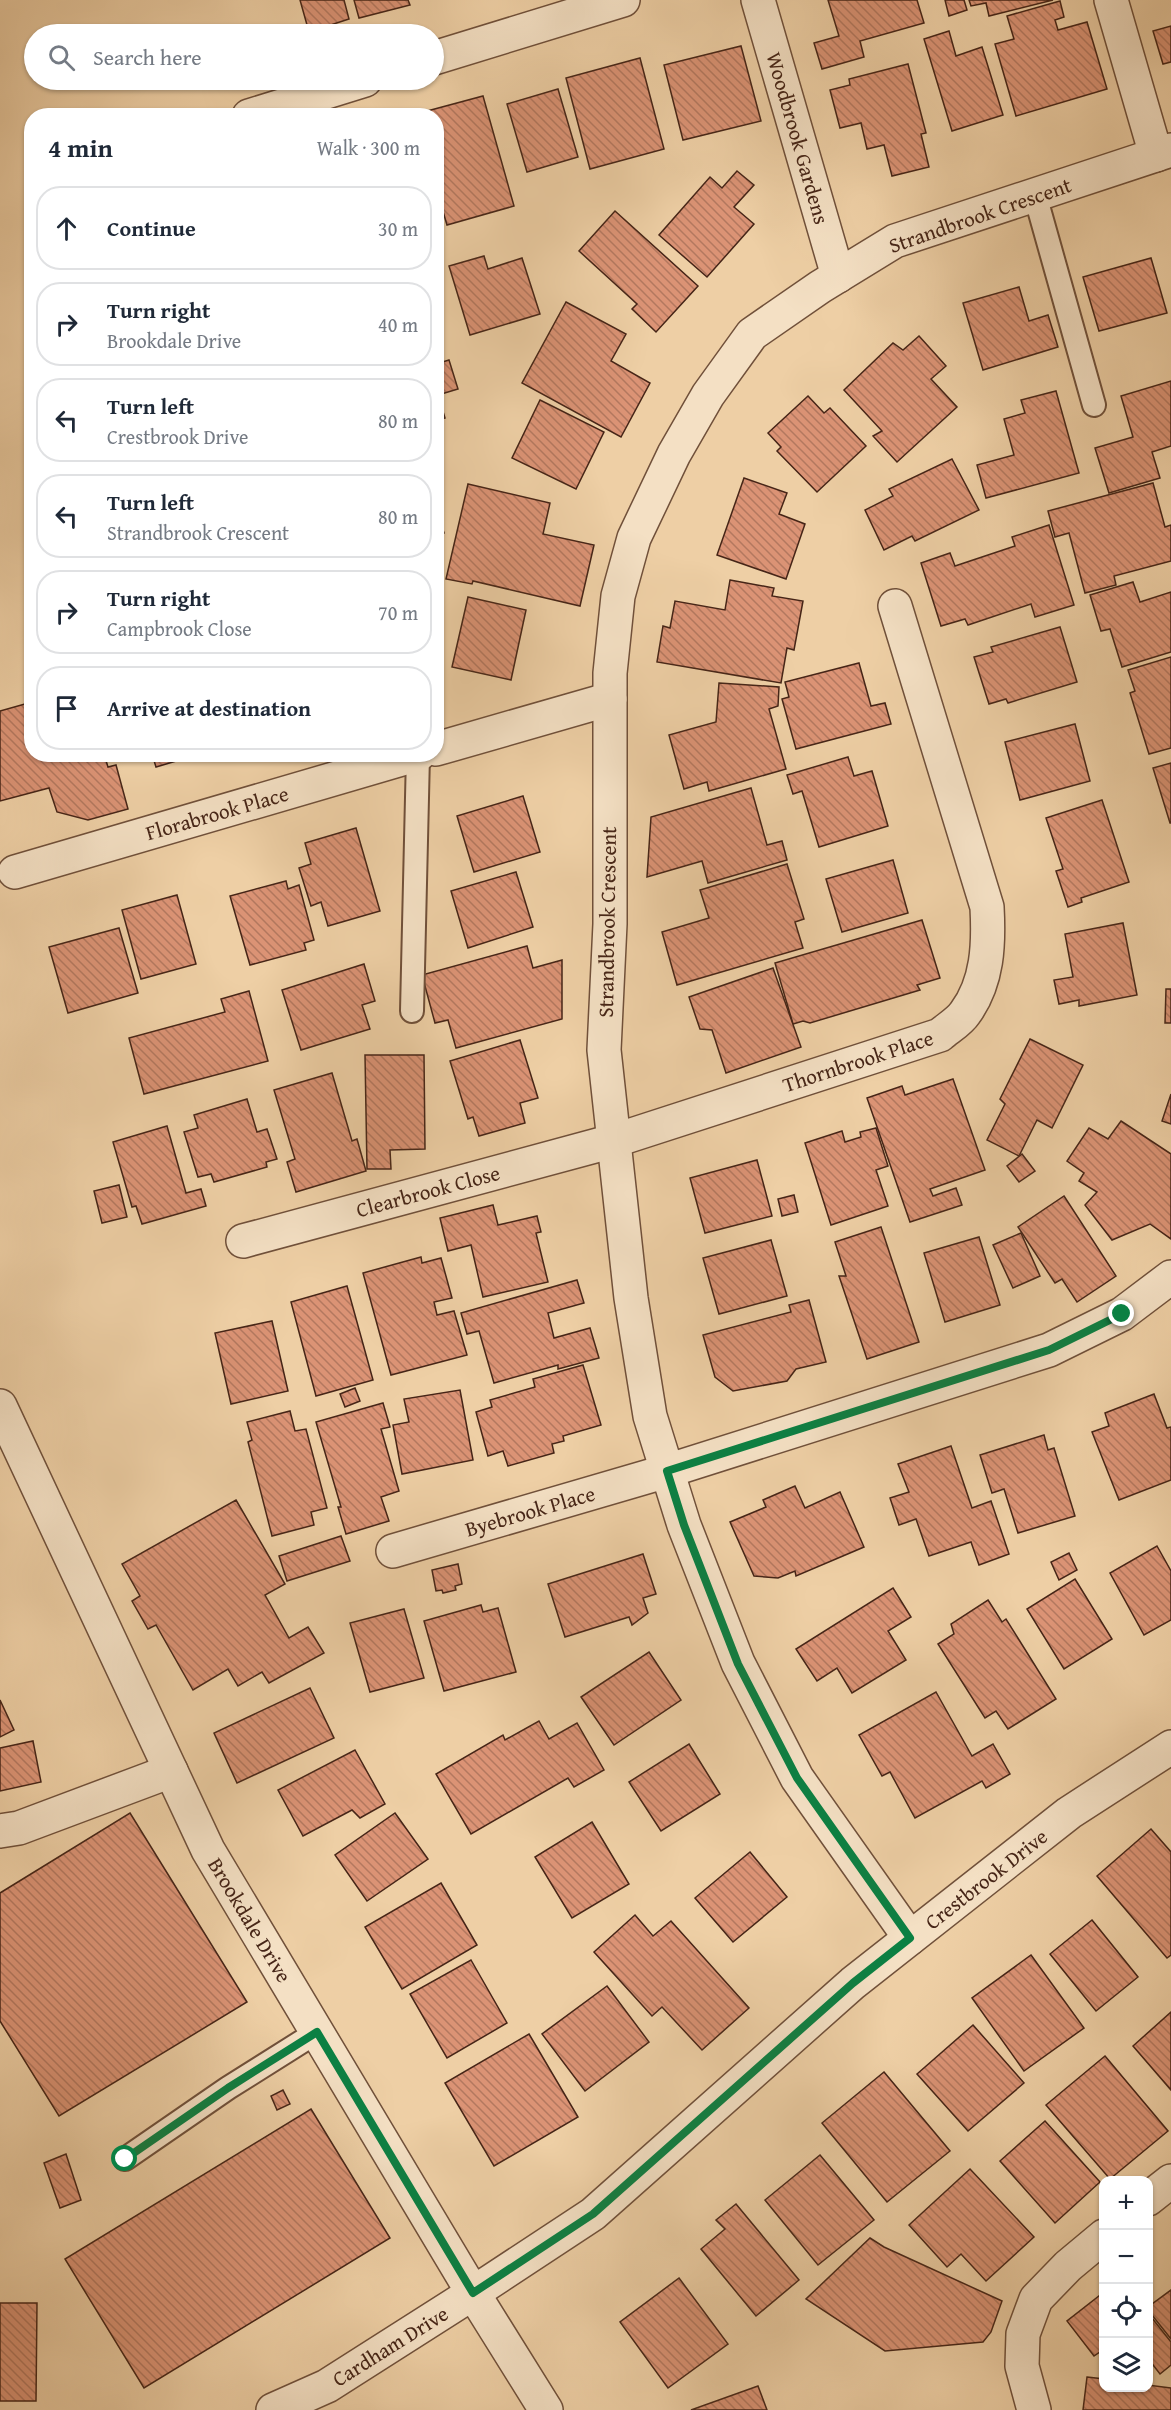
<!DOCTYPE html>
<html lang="en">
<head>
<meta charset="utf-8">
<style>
	body { margin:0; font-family:"Gentium Book Plus",serif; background:#f2f2f3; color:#1f2937 }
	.controls { position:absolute; right:18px; bottom:18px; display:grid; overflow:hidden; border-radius:12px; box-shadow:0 2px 4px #0004 }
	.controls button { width:54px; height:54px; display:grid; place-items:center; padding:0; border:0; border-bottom:2px solid #e0e1e3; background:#fff; color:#1f2937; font:30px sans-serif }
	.stop { position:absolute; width:18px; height:18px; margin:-14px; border:4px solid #0b8043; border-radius:50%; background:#fff }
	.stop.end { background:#0b8043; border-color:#fff; box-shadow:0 2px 6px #0008 }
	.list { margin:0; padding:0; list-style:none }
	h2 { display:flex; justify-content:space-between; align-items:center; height:78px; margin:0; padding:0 24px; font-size:26px }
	h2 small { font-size:20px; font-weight:400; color:#747a83 }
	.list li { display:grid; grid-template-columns:39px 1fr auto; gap:18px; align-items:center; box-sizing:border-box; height:84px; margin:0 12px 12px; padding:0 12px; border:2px solid #e0e1e3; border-radius:24px }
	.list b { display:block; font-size:22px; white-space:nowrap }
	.list p { margin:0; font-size:20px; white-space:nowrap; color:#747a83 }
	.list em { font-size:20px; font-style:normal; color:#747a83 }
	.icon { flex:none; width:33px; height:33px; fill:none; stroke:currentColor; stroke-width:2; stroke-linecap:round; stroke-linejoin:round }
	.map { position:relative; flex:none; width:1171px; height:2410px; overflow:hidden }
	.search { position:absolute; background:#fff; box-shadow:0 2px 4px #0004; left:24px; top:24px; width:420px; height:66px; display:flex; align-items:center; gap:15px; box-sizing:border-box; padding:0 21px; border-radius:33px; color:#747a83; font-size:22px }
	.panel { position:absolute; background:#fff; box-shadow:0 2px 4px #0004; left:24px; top:108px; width:420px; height:654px; border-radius:24px }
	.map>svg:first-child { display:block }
	.building { fill:url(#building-back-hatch); stroke:#462517; stroke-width:1.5 }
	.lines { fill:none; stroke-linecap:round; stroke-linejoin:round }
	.service-casing { stroke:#70503a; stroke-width:26 }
	.minor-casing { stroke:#70503a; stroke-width:36 }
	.tertiary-casing { stroke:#70503a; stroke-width:36 }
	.service { stroke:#f4e0c4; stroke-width:22 }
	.minor { stroke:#f4e0c4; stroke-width:33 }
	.tertiary { stroke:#f4e0c4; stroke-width:33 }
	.route { stroke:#0b8043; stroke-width:8 }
	.labels { text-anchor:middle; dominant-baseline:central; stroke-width:4.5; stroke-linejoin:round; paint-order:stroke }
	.street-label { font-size:21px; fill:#462517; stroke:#f4e0c4 }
</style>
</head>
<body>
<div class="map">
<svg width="1171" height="2410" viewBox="0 0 1171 2410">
	<defs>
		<pattern id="building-back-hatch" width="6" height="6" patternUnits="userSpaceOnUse" patternTransform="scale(1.5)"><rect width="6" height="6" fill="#db9375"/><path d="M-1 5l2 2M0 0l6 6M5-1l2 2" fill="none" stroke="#b3785f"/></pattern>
	</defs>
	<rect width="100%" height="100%" fill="#eecfa5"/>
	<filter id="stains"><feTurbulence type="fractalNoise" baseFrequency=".00333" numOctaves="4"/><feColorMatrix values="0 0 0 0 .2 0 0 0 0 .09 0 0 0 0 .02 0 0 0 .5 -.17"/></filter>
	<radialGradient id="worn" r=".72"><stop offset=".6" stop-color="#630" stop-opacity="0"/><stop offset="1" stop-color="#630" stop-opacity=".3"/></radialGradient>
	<g class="building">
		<path d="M300,0h44l5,19 -40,13z"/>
		<path d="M354,0h54l2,5 -51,13z"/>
		<path d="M828,0h89l7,23 -64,18 4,16 -42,12 -8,-26 25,-7z"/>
		<path d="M945,0h19l3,10 -18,6z"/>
		<path d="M969,0h84l-64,16 -3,-13 -15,3z"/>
		<path d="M1060,1l4,16 -9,3 3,10 29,-8 20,67 -91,27 -21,-72 19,-5 -7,-23z"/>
		<path d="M1171,26v36l-8,2 -10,-33z"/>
		<path d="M949,31l7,25 26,-9 21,68 -51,16 -28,-92z"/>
		<path d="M741,46l20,75 -78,19 -19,-75z"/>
		<path d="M640,58l24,91 -74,20 -24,-91z"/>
		<path d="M908,64l18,69 -5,1 8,33 -37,9 -8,-31 -17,4 -6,-26 -21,5 -10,-38 20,-5 -1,-6z"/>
		<path d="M558,89l20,68 -51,15 -20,-68z"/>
		<path d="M483,96l31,110 -67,19 -11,-37v-72l-20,-2z"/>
		<path d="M737,171l17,14 -20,22 20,17 -47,53 -48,-42 51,-58 12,11z"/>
		<path d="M615,211l83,75 -42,46 -24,-23 5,-5 -58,-53z"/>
		<path d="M484,256l4,13 34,-11 18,56 -70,21 -21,-69z"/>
		<path d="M1151,258l16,55 -68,18 -16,-54z"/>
		<path d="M1019,287l10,34 19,-6 10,32 -75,23 -20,-67z"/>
		<path d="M566,302l60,32 -15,27 39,22 -29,54 -99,-54z"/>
		<path d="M919,336l27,30 -15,13 26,28 -60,55 -24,-26 9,-5 -38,-41 49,-47 10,7z"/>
		<path d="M449,360l9,29 -20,6 7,23 -9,3v-57z"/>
		<path d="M1171,381v65l-19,6 8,26 -51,15 -14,-45 38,-11 -12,-41z"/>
		<path d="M1056,391l23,82 -93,25 -9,-33 37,-10 -10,-36 21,-6 -4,-13z"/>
		<path d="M808,396l16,17 6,-5 36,38 -49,46 -40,-41 4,-4 -13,-14z"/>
		<path d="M540,400l64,32 -28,57 -64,-31z"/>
		<path d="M952,459l27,51 -64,31 -3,-5 -28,14 -19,-40 28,-14 -4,-7z"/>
		<path d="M744,478l43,15 -8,21 26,10 -19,55 -69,-24z"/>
		<path d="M1153,483l12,44 6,-2v36l-57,15 2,9 -31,8 -16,-60 -14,4 -7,-26z"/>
		<path d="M468,484l82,19 -7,31 51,11 -14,61 -107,-25 -1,3 -26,-5z"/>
		<path d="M436,507l8,26 -8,2z"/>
		<path d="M1049,525l25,80 -39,12 -4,-13 -63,21 -3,-6 -24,7 -20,-63 29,-10 5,13 60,-20 -3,-9z"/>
		<path d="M730,580l44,8 -2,8 31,5 -9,49 -7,-2 -6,35 -124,-21 6,-36 7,2 5,-27 50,9z"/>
		<path d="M1133,582l7,20 31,-10v60l-49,15 -12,-38 -9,2 -11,-36z"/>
		<path d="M468,597l58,13 -15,70 -59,-13z"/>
		<path d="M1060,627l17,55 -69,21 -2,-4 -17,5 -15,-47 19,-5 -2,-5z"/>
		<path d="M1171,657v91l-22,6 -19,-61 5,-2 -7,-21z"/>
		<path d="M859,663l12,43 14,-3 6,21 -95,25 -14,-50 7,-2 -4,-15z"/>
		<path d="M719,683l60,4 -1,19 -9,3 17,60 -77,22 -2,-9 -23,7 -15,-54 47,-13z"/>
		<path d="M32,702v52h72l4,13 8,-2 12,44 -40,11 -31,-8 -8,-24 -49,13v-90z"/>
		<path d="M1075,724l15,57 -70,19 -15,-58z"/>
		<path d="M152,754h48l-44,13z"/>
		<path d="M848,757l6,19 18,-5 16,55 -69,21 -17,-56 -9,3 -6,-19z"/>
		<path d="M1171,763v60h-1l-17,-55z"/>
		<path d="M751,788l16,57 15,-4 5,19 -79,23 -6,-22 -55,16 4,-60z"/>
		<path d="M523,796l17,56 -66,20 -17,-56z"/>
		<path d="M1102,800l27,82 -48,16 1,4 -14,5 -12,-36 7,-2 -17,-51z"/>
		<path d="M356,828l24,83 -52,15 -7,-24 -10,4 -12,-38 12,-4 -6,-21z"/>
		<path d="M893,860l15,53 -66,19 -16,-53z"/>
		<path d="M787,864l17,55 -9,3 8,26 -126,37 -15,-53 47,-14 -9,-28z"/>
		<path d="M516,872l17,55 -65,21 -17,-57z"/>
		<path d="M286,881l2,8 11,-4 15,55 -10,3 2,7 -56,15 -20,-69z"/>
		<path d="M177,895l19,69 -55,15 -19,-69z"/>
		<path d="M922,920l18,58 -23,7 3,5 -110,33 -7,-2 -10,3 -18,-61z"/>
		<path d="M1123,923l14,72 -58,11v-6l-20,4 -5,-24 19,-3 -8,-43z"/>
		<path d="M119,928l19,65 -70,20 -19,-66z"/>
		<path d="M527,946l6,22 29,-8v59l-106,29 -8,-28 -13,3 -13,-48z"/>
		<path d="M364,964l11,37 -13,4 8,24 -69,21 -19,-60z"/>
		<path d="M773,968l28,79 -75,26 -14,-43 -12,-1 -11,-32z"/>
		<path d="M1166,989h5v34h-6z"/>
		<path d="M249,991l19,70 -124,33 -15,-56 96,-26 -4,-13z"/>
		<path d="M1030,1039l53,26 -31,63 -15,-8 -18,36 -32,-16 18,-36 -5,-5z"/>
		<path d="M520,1040l18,58 -18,5 5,20 -46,13 -6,-19 -5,2 -18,-58z"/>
		<path d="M365,1055h59l1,94 -35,1 1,19h-24z"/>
		<path d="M332,1073l20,68 5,-2 9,32 -70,21 -9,-30 8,-3 -21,-69z"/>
		<path d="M953,1079l32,91 -55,19 3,7 23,-8 6,17 -52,17 -43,-124 35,-12 3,9z"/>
		<path d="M1171,1094v30l-9,-3z"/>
		<path d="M247,1099l10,33 10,-3 10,30 -11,3 1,5 -53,15 -3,-8 -13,3 -14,-45 14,-4 -4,-13z"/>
		<path d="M1121,1121l50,33v85l-21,-15 -38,16 -27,-35 12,-13 -18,-11 5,-8 -17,-12 22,-33 19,11z"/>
		<path d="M167,1126l19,67 15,-4 5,17 -64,18 -6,-18 -4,1 -19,-65z"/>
		<path d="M876,1128l12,38 -12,4 12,36 -57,19 -26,-82 37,-12 3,11 16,-5 -1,-5z"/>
		<path d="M1022,1154l13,17 -16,11 -12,-16z"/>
		<path d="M757,1160l15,56 -67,17 -15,-55z"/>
		<path d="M119,1185l8,32 -25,6 -8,-32z"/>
		<path d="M794,1195l4,17 -16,4 -4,-17z"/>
		<path d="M1064,1196l52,80 -39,26 -15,-23 -7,4 -37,-56z"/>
		<path d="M493,1205l5,20 39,-9 4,16 -5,1 12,49 -65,15 -12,-52 -23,6 -8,-33z"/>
		<path d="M881,1227l38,115 -52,17 -28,-83h7l-11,-34z"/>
		<path d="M1021,1233l19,43 -27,12 -20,-43z"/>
		<path d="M979,1237l21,68 -55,17 -21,-69z"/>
		<path d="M771,1240l16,56 -68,18 -16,-56z"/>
		<path d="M421,1257l1,6 19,-5 11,40 -18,4 3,13 17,-4 13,44 -76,20 -28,-102z"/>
		<path d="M577,1280l7,23 -36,10 6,25 36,-10 9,30 -41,11v-4l-64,18 -15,-52 -12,3 -6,-21z"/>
		<path d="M347,1286l26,94 -57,16 -25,-94z"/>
		<path d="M809,1300l17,62 -30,7 -9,12 -54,10 -18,-14 -12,-42 88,-23 -2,-7z"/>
		<path d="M272,1321l16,70 -57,13 -16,-71z"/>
		<path d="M583,1365l18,60 -38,11 1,5 -12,3 2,9 -46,13 -5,-15 -15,5 -12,-44 16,-5 -2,-7 45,-13 -2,-8z"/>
		<path d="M355,1388l5,13 -15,6 -5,-13z"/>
		<path d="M460,1390l13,70 -71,14 -9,-49 16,-3 -5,-23z"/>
		<path d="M1154,1394l13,34 4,-1v53l-52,20 -27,-68 17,-6 -4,-13z"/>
		<path d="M383,1403l7,24 -9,2 18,62 -18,6 8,24 -43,13 -8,-27h3l-25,-85z"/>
		<path d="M290,1411l5,20 11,-2 21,79 -16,4 3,13 -42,11 -24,-94 4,-2 -5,-18z"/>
		<path d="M1044,1435l4,15 6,-2 21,68 -57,17 -14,-44 -12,4 -12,-38z"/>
		<path d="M951,1446l21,62 19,-7 18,53 -30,11 -8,-23 -42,14 -13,-37 -17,6 -9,-27 19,-6 -11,-28z"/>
		<path d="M795,1486l10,22 35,-16 24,55 -68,29 -1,-5 -17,7 -24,-2 -24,-54 36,-15 -3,-7z"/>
		<path d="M236,1500l49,84 -20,11 24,43 19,-11 16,26 -55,30 -7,-11 -24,14 -10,-17 -35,21 -37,-65 -8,4 -16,-28 8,-5 -18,-32z"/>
		<path d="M341,1536l9,25 -63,20 -8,-25z"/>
		<path d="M1157,1546l14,25v49l-27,15 -34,-62z"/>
		<path d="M1069,1553l8,17 -18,10 -8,-18z"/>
		<path d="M643,1554l13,40 -13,4 5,15 -16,12 -3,-8 -64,20 -17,-53z"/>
		<path d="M458,1564l4,20 -7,2 1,4 -13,3 -1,-3 -6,1 -4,-21z"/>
		<path d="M1075,1579l37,60 -48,30 -37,-60z"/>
		<path d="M893,1588l18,29 -23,14 18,29 -54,33 -15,-25 -20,13 -21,-32z"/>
		<path d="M988,1600l14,22 4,-3 50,80 -48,30 -12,-18 -11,7 -47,-74 16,-10 -3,-10z"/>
		<path d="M481,1605l2,7 15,-4 18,64 -72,19 -20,-70z"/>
		<path d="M404,1609l20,69 -54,14 -20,-69z"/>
		<path d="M649,1652l32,48 -67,45 -33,-48z"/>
		<path d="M310,1688l24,50 -97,45 -23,-50z"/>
		<path d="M936,1692l36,64 21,-12 17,30 -24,14 -4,-7 -67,37 -25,-46 -8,4 -23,-41z"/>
		<path d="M0,1700l14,30 -14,7z"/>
		<path d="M539,1721l10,18 28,-16 27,47 -30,17 -6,-9 -97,56 -35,-60 67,-39 2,5z"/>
		<path d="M33,1741l8,41 -41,9v-43z"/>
		<path d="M689,1744l31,50 -59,37 -32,-49z"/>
		<path d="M355,1750l30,54 -25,14 -8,-8 -49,26 -25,-46z"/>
		<path d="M130,1813l117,189 -188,114 -59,-95v-128z"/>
		<path d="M395,1813l33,46 -61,42 -32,-46z"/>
		<path d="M592,1822l37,62 -57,34 -37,-61z"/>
		<path d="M1151,1829l20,23v103l-4,3 -70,-82z"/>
		<path d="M750,1852l37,45 -54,45 -38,-44z"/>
		<path d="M441,1883l36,62 -75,44 -37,-62z"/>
		<path d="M635,1915l18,21 18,-15 78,87 -47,42 -40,-43 -10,9 -58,-64z"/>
		<path d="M1092,1920l46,57 -42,34 -46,-57z"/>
		<path d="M1031,1955l53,73 -60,43 -52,-73z"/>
		<path d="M471,1960l36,63 -60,35 -37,-64z"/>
		<path d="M607,1986l42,56 -64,49 -43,-57z"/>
		<path d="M1171,2012v78l-38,-44z"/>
		<path d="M973,2025l51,58 -56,48 -51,-57z"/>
		<path d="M529,2034l49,83 -84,49 -49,-83z"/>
		<path d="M1105,2056l63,75 -58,48 -64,-74z"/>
		<path d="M884,2072l66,79 -63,51 -65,-79z"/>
		<path d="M283,2090l7,14 -13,6 -6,-14z"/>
		<path d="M311,2109l79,129 -246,150 -79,-129z"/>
		<path d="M1045,2121l55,61 -45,41 -55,-62z"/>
		<path d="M66,2154l15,46 -21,8 -16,-45z"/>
		<path d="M820,2155l54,65 -56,45 -53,-65z"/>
		<path d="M970,2169l64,68 -48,44 -25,-27 -14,13 -38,-42z"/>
		<path d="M736,2204l63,76 -43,36 -55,-67 24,-20 -9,-9z"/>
		<path d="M870,2238l14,9 118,54 -11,31 -8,10 -98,9 -79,-52z"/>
		<path d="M679,2278l49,66 -60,44 -48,-66z"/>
		<path d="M1171,2290v49l-23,-29v-3z"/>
		<path d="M1104,2292v57l-10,7 -27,-35z"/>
		<path d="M0,2303h37l-1,98h-36z"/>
		<path d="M1148,2313l23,29v23l-11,9 -10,-13 -2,1z"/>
		<path d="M1087,2377l17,2v9h44v-3l23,3v22h-88z"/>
		<path d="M758,2386l9,24h-76z"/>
	</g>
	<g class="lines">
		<defs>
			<g id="service">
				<path d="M1035,195l59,210"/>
				<path d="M412,1011l6,-256"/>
				<path d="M125,2159l103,-71 89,-56"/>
			</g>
			<g id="minor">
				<path d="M758,0l80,276"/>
				<path d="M1111,0l45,155"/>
				<path d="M434,58l189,-58"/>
				<path d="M249,116l116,-36"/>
				<path d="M436,749l174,-50"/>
				<path d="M15,872l404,-118"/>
				<path d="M243,1241l370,-100 327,-106c8,-7 19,-13 25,-22 23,-31 24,-69 22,-106l-92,-301"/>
				<path d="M0,1406l208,444 265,443 120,-79 260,-231 216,-170 102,-66"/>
				<path d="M393,1551l274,-80 382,-121 73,-36 49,-37"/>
				<path d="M0,1831l19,-3 152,-57"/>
				<path d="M910,1938l-113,-160 -59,-115 -54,-138 -34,-109 -19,-118 -27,-248 6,-126v-251l8,-77 16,-58 40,-84 34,-59 44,-61 68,-47 75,-46 276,-91"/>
				<path d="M1148,2199l23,-18"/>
				<path d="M1034,2410l-12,-44 1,-32 13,-35 32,-33 36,-30"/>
			</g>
			<path id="tertiary" d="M273,2410l54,-24 146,-93 73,117"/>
		</defs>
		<use href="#service" class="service-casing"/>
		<use href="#minor" class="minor-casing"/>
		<use href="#tertiary" class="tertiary-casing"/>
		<use href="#service" class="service"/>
		<use href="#minor" class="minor"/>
		<use href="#tertiary" class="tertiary"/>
	</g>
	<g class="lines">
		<path class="route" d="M125,2159l103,-71 89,-56 156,261 120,-79 260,-231 57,-45 -113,-160 -59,-114 -54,-139 -17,-54 382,-121 73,-36"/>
	</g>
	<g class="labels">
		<g class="street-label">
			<text transform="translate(798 138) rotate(74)">Woodbrook Gardens</text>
			<text transform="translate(980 215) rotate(-19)">Strandbrook Crescent</text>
			<text transform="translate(217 813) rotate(-16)">Florabrook Place</text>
			<text transform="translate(607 922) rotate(-89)">Strandbrook Crescent</text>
			<text transform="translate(858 1061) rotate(-18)">Thornbrook Place</text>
			<text transform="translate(428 1191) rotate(-15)">Clearbrook Close</text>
			<text transform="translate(530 1511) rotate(-16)">Byebrook Place</text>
			<text transform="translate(986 1879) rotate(-38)">Crestbrook Drive</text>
			<text transform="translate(250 1920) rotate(59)">Brookdale Drive</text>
			<text transform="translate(390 2346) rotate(-32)">Cardham Drive</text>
		</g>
	</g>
	<rect width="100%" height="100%" filter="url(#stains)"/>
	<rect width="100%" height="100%" fill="url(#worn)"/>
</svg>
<div class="controls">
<button>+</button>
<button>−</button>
<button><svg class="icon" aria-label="locate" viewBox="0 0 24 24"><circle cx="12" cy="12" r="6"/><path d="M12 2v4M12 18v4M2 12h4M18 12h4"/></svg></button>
<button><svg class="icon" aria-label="layers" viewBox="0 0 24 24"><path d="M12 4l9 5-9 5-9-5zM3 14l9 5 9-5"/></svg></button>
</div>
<div class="stop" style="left:125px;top:2159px"></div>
<div class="stop end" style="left:1122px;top:1314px"></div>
<div class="search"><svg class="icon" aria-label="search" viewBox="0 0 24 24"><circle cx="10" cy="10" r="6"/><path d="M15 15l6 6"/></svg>Search here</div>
<section class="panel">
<h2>4 min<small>Walk · 300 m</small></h2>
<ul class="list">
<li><svg class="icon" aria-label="ahead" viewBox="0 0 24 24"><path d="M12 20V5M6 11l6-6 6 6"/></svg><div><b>Continue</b></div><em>30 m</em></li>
<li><svg class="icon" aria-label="right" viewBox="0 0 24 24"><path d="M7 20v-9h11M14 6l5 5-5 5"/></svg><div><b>Turn right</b><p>Brookdale Drive</p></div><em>40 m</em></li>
<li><svg class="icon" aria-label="left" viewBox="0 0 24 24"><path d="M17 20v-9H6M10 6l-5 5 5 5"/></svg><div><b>Turn left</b><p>Crestbrook Drive</p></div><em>80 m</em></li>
<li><svg class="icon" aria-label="left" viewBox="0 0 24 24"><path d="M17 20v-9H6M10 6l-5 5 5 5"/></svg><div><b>Turn left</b><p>Strandbrook Crescent</p></div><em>80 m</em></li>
<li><svg class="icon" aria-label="right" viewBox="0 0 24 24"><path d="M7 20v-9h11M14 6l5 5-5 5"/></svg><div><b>Turn right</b><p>Campbrook Close</p></div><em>70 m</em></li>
<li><svg class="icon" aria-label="arrive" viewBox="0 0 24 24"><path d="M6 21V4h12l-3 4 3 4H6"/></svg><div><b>Arrive at destination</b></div></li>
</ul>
</section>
</div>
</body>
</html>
